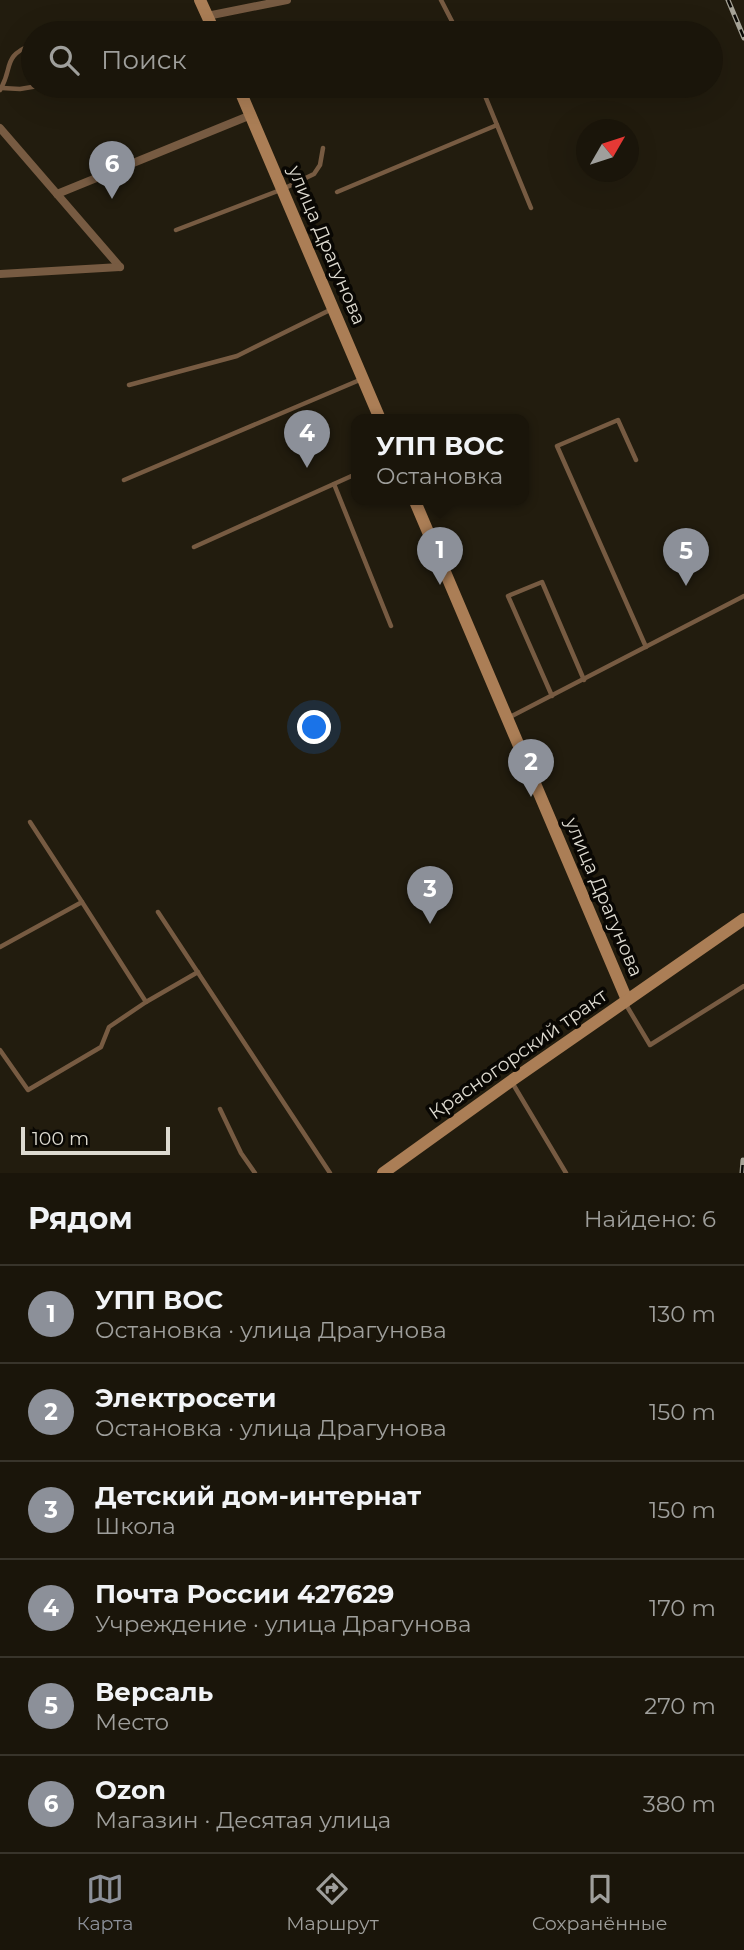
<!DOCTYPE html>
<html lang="ru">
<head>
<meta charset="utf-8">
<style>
	body { margin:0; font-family:Montserrat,sans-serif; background:#231e13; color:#f1f3f6 }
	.compass { position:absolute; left:576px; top:119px; width:63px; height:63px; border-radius:50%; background:#1a150a; box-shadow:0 7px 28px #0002; rotate:51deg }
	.scale { position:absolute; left:21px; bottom:18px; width:149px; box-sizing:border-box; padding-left:7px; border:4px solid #dddad0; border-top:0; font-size:19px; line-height:24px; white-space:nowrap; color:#dddad0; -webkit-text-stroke:5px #090703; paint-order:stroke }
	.you { position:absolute; left:315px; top:728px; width:24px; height:24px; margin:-18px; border:5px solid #fff; border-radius:50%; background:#1a73e8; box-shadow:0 0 0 10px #1a73e833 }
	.badge { display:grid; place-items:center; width:46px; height:46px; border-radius:50%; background:#8c9099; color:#fff; font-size:23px; font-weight:700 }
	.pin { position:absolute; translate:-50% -58px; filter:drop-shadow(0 2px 4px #0008) }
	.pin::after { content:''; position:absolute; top:37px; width:24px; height:21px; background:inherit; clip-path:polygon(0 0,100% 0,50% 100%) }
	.popup { position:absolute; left:351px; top:414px; width:178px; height:91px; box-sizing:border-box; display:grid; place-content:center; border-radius:14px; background:#1a150a; filter:drop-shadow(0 2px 5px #0005); font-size:23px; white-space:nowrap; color:#9f9f9c }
	.popup b { font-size:26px; color:#f1f3f6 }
	.popup::after { content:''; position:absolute; left:50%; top:100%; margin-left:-14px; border:14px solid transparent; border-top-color:#1a150a }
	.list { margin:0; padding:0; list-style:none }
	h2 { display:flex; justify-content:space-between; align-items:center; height:91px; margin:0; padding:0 28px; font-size:30px }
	h2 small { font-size:23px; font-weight:400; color:#9f9f9c }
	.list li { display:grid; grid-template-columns:46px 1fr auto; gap:21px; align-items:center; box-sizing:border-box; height:98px; padding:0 28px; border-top:2px solid #38342b }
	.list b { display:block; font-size:26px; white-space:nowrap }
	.list p { margin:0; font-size:23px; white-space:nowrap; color:#9f9f9c }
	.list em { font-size:23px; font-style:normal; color:#9f9f9c }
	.icon { flex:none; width:38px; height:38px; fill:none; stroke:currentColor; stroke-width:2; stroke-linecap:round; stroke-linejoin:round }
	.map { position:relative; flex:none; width:744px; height:1173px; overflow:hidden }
	.search { position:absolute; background:#1a150a; box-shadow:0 7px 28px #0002; left:21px; right:21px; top:21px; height:77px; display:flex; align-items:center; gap:18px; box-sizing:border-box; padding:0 24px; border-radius:38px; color:#9f9f9c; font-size:26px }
	.sheet { height:679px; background:#1a150a }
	nav { display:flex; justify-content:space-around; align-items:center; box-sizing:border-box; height:98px; border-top:2px solid #38342b; background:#1a150a; font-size:19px; color:#9f9f9c }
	nav a { display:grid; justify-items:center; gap:4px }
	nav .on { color:#8c9099 }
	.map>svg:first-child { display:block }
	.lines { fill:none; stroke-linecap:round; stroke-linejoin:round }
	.service { stroke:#775b42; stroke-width:4.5 }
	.minor { stroke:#775b42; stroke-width:8 }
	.secondary { stroke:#ab7e56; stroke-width:12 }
	.rail-casing { stroke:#a5a296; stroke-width:5 }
	.rail { stroke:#090703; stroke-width:2.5; stroke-dasharray:8; stroke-linecap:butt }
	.labels { text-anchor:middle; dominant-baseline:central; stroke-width:7; stroke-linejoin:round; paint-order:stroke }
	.street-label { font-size:19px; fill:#dddad0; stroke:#090703 }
</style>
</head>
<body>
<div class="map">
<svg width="744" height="1173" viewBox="0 0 744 1173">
	<rect width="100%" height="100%" fill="#221c0e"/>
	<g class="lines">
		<g class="service">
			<path d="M441,0l17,33"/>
			<path d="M481,86l50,122"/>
			<path d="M2,88l18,1 18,-3"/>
			<path d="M0,90c14,-23 1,-33 33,-46"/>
			<path d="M337,192l160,-67"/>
			<path d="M176,230l107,-41 31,-15 6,-9 3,-17"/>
			<path d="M129,385l108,-29 95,-47"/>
			<path d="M636,460l-18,-40 -61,26 89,201"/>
			<path d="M124,480l238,-101"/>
			<path d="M334,484l57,142"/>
			<path d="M194,547l162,-73"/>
			<path d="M552,696l-44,-100 34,-14 42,98"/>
			<path d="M508,718l236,-122"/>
			<path d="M30,822l52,80"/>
			<path d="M158,912l172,261"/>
			<path d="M0,947l82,-45 64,100 52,-30"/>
			<path d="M625,1003l25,42 94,-59"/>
			<path d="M0,1050l28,40 73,-43 8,-20 37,-25"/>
			<path d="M513,1084l53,89"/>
			<path d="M220,1109l21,44 14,20"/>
		</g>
		<g class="minor">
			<path d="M207,16l80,-16"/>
			<path d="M0,128l120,139"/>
			<path d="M57,194l194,-79"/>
			<path d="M0,274l120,-7"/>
		</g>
		<g class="secondary">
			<path d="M200,0l15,33"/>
			<path d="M238,86l142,333"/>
			<path d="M414,499l213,501"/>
			<path d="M383,1173l128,-92 233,-162"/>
		</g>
		<defs>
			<g id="rail">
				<path d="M728,0l16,38"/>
				<path d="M742,1173l1,-13"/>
			</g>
		</defs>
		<use href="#rail" class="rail-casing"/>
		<use href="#rail" class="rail"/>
	</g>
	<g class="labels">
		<g class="street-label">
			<text transform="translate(327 245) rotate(67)">улица Драгунова</text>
			<text transform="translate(604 897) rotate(67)">улица Драгунова</text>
			<text transform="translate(518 1054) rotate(-35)">Красногорский тракт</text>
		</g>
	</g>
</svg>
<svg class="compass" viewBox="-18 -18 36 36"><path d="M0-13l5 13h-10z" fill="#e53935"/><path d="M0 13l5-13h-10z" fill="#9f9f9c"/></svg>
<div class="scale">100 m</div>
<div class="you"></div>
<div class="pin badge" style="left:440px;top:585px">1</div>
<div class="popup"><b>УПП ВОС</b>Остановка</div>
<div class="pin badge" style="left:531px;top:797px">2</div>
<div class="pin badge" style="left:430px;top:924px">3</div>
<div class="pin badge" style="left:307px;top:468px">4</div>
<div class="pin badge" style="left:686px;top:586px">5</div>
<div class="pin badge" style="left:112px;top:199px">6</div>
<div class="search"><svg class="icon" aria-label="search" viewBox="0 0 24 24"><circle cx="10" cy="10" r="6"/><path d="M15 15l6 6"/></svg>Поиск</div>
</div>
<section class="sheet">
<h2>Рядом<small>Найдено: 6</small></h2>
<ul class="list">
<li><span class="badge">1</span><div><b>УПП ВОС</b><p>Остановка · улица Драгунова</p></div><em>130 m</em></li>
<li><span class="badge">2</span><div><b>Электросети</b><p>Остановка · улица Драгунова</p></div><em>150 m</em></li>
<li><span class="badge">3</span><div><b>Детский дом-интернат</b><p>Школа</p></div><em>150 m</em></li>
<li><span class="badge">4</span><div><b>Почта России 427629</b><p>Учреждение · улица Драгунова</p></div><em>170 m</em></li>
<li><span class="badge">5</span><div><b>Версаль</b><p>Место</p></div><em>270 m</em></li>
<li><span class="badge">6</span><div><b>Ozon</b><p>Магазин · Десятая улица</p></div><em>380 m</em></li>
</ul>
</section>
<nav>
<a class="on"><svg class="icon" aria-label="map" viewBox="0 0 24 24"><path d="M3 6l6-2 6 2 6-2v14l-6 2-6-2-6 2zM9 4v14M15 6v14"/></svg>Карта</a>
<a><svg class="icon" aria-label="directions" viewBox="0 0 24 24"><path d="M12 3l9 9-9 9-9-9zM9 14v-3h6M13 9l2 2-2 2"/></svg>Маршрут</a>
<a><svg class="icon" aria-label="saved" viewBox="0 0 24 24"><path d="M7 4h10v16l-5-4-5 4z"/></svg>Сохранённые</a>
</nav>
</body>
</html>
